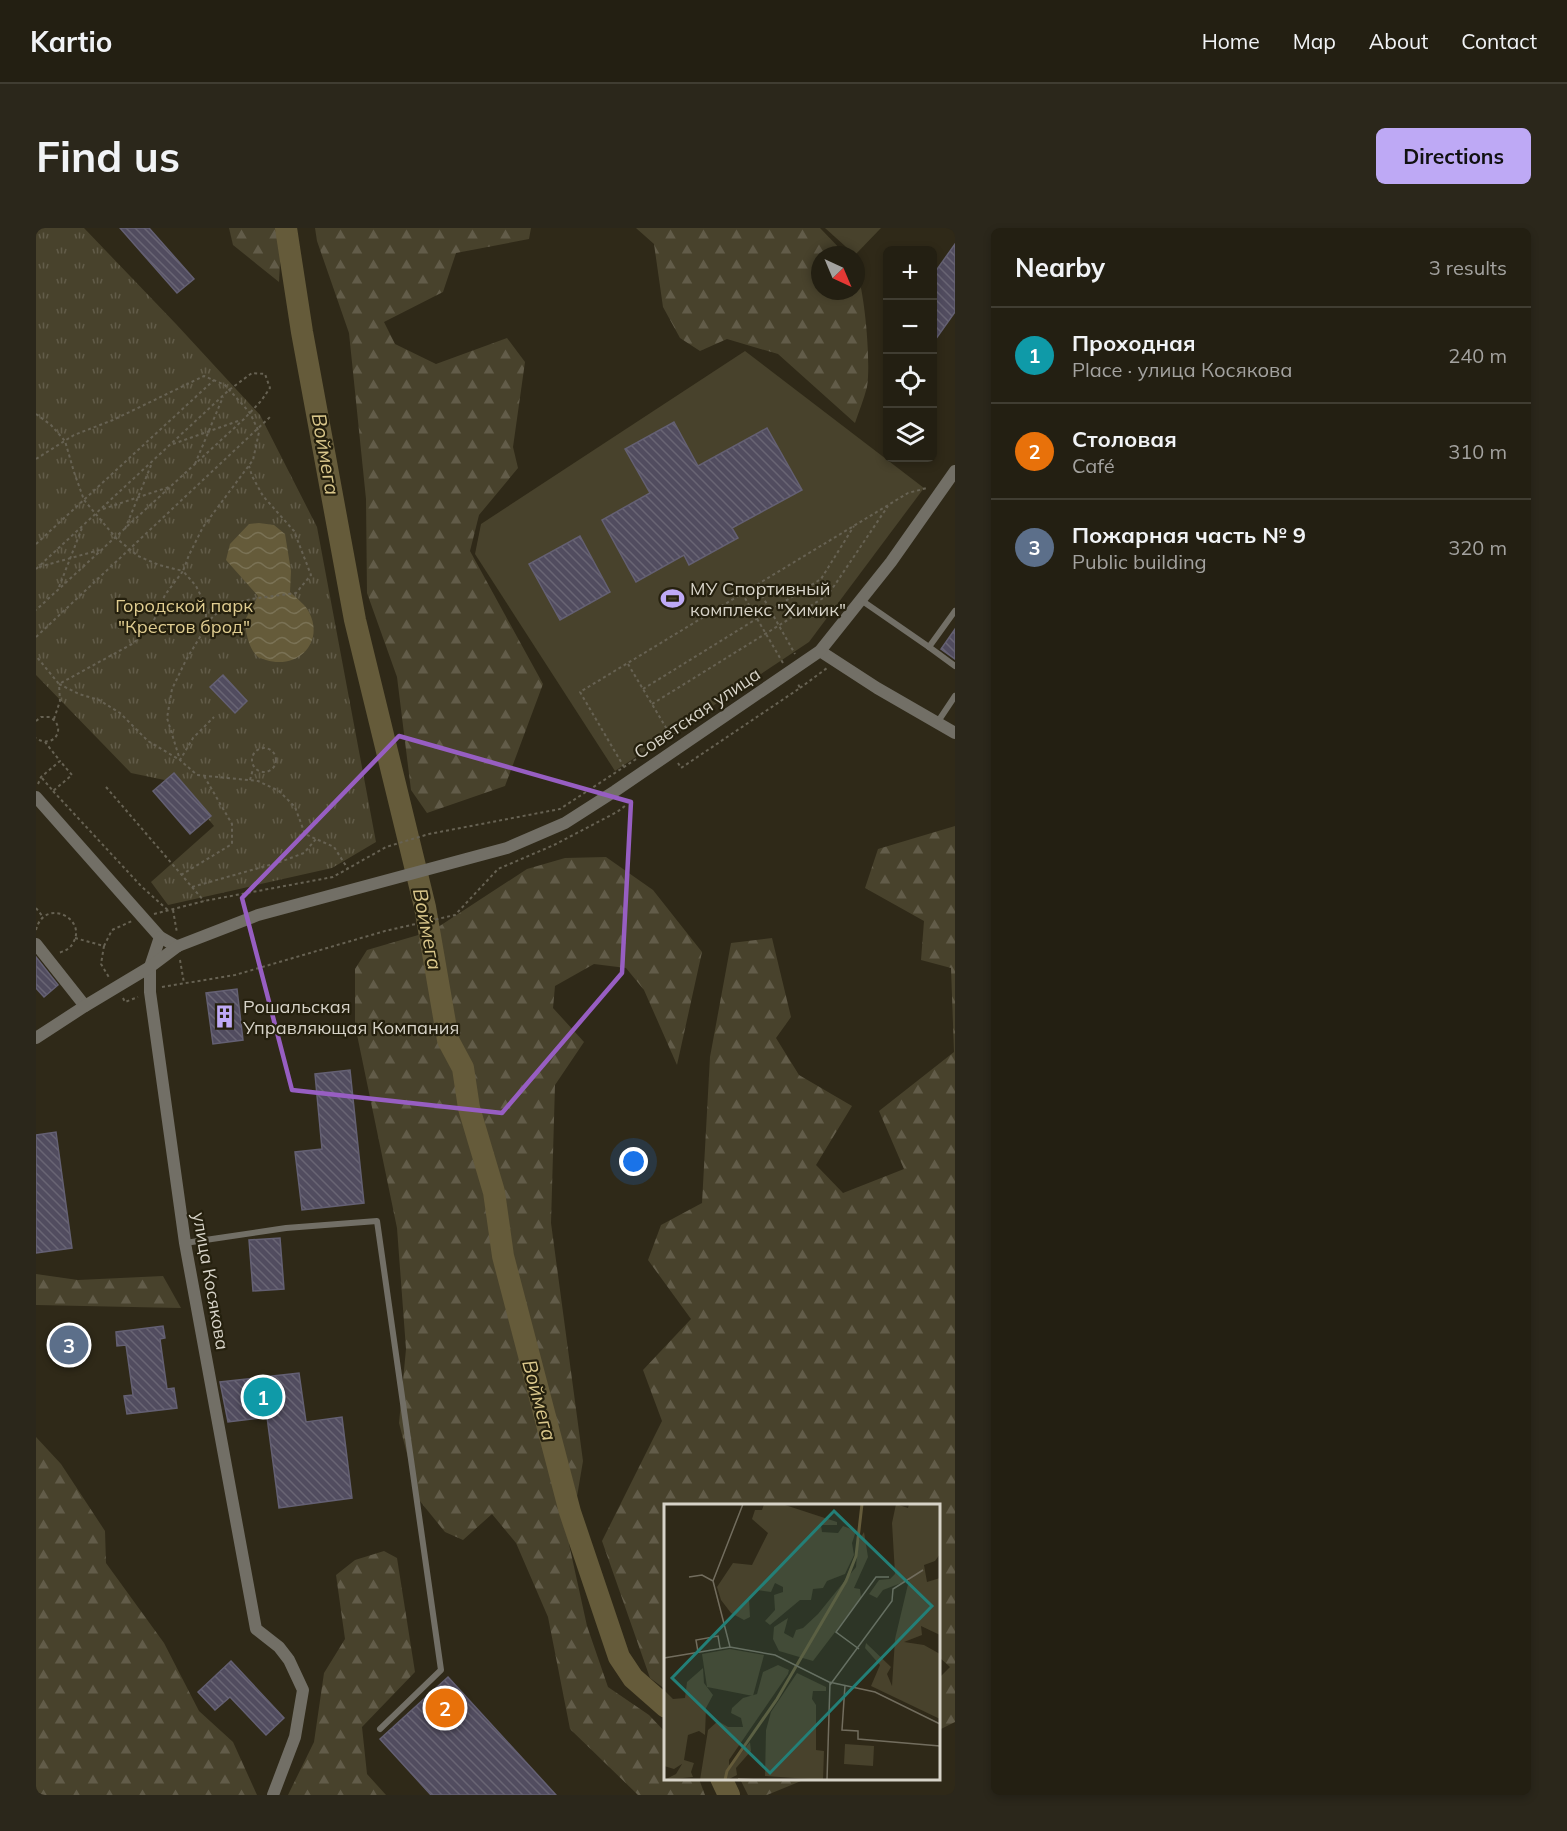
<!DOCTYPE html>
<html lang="en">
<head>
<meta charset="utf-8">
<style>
	body { margin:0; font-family:Mulish,sans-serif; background:#2b271b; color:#f1f3f6 }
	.controls { position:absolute; right:18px; top:18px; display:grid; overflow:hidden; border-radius:9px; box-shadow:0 3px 9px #0003 }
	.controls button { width:54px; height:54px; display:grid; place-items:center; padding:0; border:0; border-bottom:2px solid #403d32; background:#231f12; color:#f1f3f6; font:30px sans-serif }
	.compass { position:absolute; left:775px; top:18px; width:54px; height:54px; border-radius:50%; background:#231f12; box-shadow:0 3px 9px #0003; rotate:136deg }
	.you { position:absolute; left:598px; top:934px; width:21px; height:21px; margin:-15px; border:4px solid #fff; border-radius:50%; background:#1a73e8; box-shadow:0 0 0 9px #1a73e833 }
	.badge { display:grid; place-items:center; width:39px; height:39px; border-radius:50%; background:#bea9f5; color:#fff; font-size:20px; font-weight:700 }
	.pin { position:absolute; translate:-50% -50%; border:3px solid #fff; box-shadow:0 2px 6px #0006 }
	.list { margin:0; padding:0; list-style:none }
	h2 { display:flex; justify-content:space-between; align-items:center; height:78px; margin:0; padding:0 24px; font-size:26px }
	h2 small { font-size:20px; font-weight:400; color:#a3a29f }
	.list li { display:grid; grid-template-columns:39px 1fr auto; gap:18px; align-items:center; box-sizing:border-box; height:96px; padding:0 24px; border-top:2px solid #403d32 }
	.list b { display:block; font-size:22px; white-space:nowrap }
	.list p { margin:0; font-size:20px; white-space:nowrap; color:#a3a29f }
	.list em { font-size:20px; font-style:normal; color:#a3a29f }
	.icon { flex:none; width:33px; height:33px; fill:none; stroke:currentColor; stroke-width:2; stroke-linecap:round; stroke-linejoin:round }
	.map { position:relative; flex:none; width:919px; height:1567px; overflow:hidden; border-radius:9px }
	header { display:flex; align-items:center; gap:36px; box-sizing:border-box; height:84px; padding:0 30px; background:#231f12; border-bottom:2px solid #403d32 }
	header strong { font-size:28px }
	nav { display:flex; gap:33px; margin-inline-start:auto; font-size:21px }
	.intro { display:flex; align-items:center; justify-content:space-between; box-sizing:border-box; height:144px; padding:0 36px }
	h1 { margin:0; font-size:42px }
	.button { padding:15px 27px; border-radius:9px; background:#bea9f5; color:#111; font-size:21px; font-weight:700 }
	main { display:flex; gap:36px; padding:0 36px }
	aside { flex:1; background:#231f12; border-radius:9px; box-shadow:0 3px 9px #0003 }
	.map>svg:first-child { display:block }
	.forest { fill:url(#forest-firs) }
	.park { fill:url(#park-tufts) }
	.garden { fill:#48422c }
	.water { fill:url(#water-waves) }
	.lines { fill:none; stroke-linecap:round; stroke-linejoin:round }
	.river { stroke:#655b3a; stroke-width:22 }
	.building { fill:url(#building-back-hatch); stroke:#646073; stroke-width:1.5 }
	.path { stroke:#676253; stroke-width:2; stroke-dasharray:3 3; stroke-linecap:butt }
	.service { stroke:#726f66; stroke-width:6 }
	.minor { stroke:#726f66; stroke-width:12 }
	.tertiary { stroke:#726f66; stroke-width:12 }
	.marked { fill:none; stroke:#975ec2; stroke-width:4.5; stroke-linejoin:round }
	.labels { text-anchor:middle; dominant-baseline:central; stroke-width:4.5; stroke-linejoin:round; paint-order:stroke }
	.poi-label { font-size:18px; fill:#d7d3c8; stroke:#25200e; text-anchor:start }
	.park-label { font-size:18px; fill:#e0cd91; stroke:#25200e }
	.street-label { font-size:18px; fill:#d7d3c8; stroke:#25200e }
	.water-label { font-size:20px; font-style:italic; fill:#dac78b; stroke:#25200e }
	.inset-river { fill:none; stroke:#655b3a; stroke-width:3 }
	.inset-road { fill:none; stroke:#726d5e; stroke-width:1.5 }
	.view { fill:#237f77; fill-opacity:0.15; stroke:#237f77; stroke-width:3 }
	.inset-edge { fill:none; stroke:#d7d3c8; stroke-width:3 }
</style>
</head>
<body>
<header>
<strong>Kartio</strong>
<nav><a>Home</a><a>Map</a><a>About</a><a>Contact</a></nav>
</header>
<div class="intro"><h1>Find us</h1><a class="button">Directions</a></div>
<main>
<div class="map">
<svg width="919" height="1567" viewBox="0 0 919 1567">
	<defs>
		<pattern id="forest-firs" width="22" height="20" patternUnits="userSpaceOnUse" patternTransform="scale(1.5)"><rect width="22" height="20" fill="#48422c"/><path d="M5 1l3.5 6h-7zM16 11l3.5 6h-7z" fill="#625c49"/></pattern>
		<pattern id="park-tufts" width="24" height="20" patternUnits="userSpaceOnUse" patternTransform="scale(1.5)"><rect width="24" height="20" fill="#48422c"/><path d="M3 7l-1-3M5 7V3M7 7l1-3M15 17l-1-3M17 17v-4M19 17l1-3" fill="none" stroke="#625c49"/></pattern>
		<pattern id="water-waves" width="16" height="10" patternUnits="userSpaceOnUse" patternTransform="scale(1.5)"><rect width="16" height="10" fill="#655b3a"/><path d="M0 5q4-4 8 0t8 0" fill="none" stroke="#7a7255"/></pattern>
		<pattern id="building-back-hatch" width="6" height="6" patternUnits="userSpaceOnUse" patternTransform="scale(1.5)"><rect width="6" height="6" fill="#514c5f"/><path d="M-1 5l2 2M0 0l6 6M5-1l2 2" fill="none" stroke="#696574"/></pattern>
	</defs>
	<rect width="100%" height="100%" fill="#2f2918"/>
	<g class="forest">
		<path d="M193,0h53l-3,54 -46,-37z"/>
		<path d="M279,0h216l-2,11 -73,14 -13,39 -59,30 11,22 41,20 71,-26 18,24 -12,85 5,21 -39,47 -9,36 73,133 -38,102 -78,27 -16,-23 -14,-113 -30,-84 -1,-94 -17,-166 -32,-92z"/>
		<path d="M600,0h184l26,27h-26v36h36v-21c9,21 15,94 11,117 -3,12 -8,24 -12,36l-77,-69 -51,-15 -27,12 -20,-13 -17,-31 -9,-63z"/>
		<path d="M919,598v896l-16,8v-52l11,-11 -11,-10v-151h-273l-1,183 -15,-11 -48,-137 60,-120 -19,-51 48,-51 -43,-59 13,-35 41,-22 8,-146 21,-114 41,-5 19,79 -15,21 23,37 53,31 -36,59 27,28 61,-24 -25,-58 75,-59 -3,-84 -30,-8 3,-39 -59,-33 13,-39z"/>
		<path d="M570,629l47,33 49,62 -25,113 -33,-75 -18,-22 -32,-4 -39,22 -2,22 31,34 -29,43 -4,138 32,238 -14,83 18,82 21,61 41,28 16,17 1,46 33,1 6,16h-67l-68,-66 -22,-112 -32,-74 -24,-29 -29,26 -18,-8 -26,-32 -20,-77 7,-74 -9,-121 -42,-203v-56l12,-19 65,-19 95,-62 38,-11z"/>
		<path d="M0,1046l42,6 85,-4 18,32 -145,-3z"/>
		<path d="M0,1209l25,27 44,67 1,32 58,80 35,68 34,31 24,53h-221z"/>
		<path d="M348,1323l13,7 18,114 -53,55 5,47 19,21h-98l26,-53 10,-69 21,-34 -9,-64 19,-15z"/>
		<path d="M704,1551h66l-39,16h-19z"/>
	</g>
	<path class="park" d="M0,0h48l92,96 84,91 57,112 59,315 -44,26 -164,37 -17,-23 63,-56 -35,-43 -48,-10 -95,-98z"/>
	<g class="garden">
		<path d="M789,0h56l-26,27z"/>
		<path d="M709,123l179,137 -115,154 -194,129 -140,-217 6,-30z"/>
	</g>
	<path class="water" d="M223,295l15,2 11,9 6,37 -1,21c6,6 16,13 19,20 16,31 -12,58 -43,48 -2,-1 -7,-2 -8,-3 -10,-9 -11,-23 -14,-35l14,-26 -32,-36 4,-16 19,-20z"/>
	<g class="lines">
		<g class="river">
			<path d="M250,0l16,104 53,288 70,287 23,133 15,28 6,40 25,84 9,64 67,256 49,145 14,21 33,29"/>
			<path d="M685,1550l8,17"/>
		</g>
	</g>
	<g class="building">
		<path d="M84,0h29l45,51 -17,14z"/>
		<path d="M919,16v68l-22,31v-68z"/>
		<path d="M638,194l24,44 69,-38 35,62 -70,38 6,10 -49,27 -5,-10 -48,27 -34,-62 48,-27 -25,-44z"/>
		<path d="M544,308l30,56 -50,28 -31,-56z"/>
		<path d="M919,401v30l-14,-10z"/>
		<path d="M187,447l24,26 -12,12 -25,-26z"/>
		<path d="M138,545l37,43 -21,18 -37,-43z"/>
		<path d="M0,729l22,28 -14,12 -8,-9z"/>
		<path d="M201,761l6,51 -30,4 -7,-51z"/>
		<path d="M314,842l14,133 -62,7 -7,-58 27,-3 -7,-75z"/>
		<path d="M20,904l16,116 -36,5v-118z"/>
		<path d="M244,1010l4,51 -31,2 -4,-51z"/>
		<path d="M127,1098l2,12 -5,1 7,50 7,-1 3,20 -50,6 -3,-18 9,-1 -7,-50 -9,1 -1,-14z"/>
		<path d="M263,1145l7,49 36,-5 10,81 -73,10 -12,-91 -39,5 -8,-40z"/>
		<path d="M195,1433l53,57 -18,17 -36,-38 -15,13 -17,-18z"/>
		<path d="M412,1449l108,118h-125l-51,-56z"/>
	</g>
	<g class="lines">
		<g class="path">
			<path d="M0,186l15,11 14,16 9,31 10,28 32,38 22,18 21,9 24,6 -18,24 -15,34 -18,15 -73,40 -23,-28"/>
			<path d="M137,216l68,-24"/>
			<path d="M0,231l38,-24 39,-15 91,-44 21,9 25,28 9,19 -6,28 -50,67 -14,28 -6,16 13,15 10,20v21l-20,33 -14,29 -5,29 13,42 17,15 61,6 21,10 16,16 10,27 29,13 14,22"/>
			<path d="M159,236l28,-67"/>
			<path d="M67,281l66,-22"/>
			<path d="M89,301l27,-66"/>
			<path d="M0,316l178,-164"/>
			<path d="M3,339l64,-18"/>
			<path d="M0,341l193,-179 23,-17 13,1 5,14 -9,13 -17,18 -208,191"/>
			<path d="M720,357l39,69"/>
			<path d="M23,359l23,-59"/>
			<path d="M706,365l41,70"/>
			<path d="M170,395l19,-17 26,-7 45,-6 15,-18 -17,-44 -31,-35 -11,-20 -3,-10"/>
			<path d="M0,409l234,-220"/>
			<path d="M592,436l43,72"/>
			<path d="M23,456l20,10 20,6 21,13 28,28 32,19 13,-22 21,-21"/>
			<path d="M764,460l27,-20"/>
			<path d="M607,461l178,-110 33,-53"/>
			<path d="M616,476l176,-109 60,-89"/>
			<path d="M18,491l6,-18 -1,-17"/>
			<path d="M0,493l5,-4h9c18,11 3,33 -14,21"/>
			<circle cx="228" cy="532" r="12"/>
			<path d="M642,535l3,5 119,-80 -3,-6"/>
			<path d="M588,539l-44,-75 328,-199 19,-5"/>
			<path d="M6,550l11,13 19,-16 -12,-14"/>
			<path d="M214,552l3,-11"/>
			<path d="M2,556l3,-7 19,-16 -15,-19"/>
			<path d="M70,559l86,100 88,-25 24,-9 12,-14"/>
			<path d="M17,563l88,95 28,25"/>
			<path d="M145,647l51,-31v-20l-28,-48"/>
			<path d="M156,659l12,14"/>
			<path d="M0,680l7,9"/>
			<path d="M137,682l4,23"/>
			<path d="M118,686l50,-13 129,-24 53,-30 43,-13 131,-25 131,-86"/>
			<path d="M0,702c8,-33 52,-12 37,13 -3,6 -8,8 -15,10"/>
			<path d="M39,710l29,8 8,-16 20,-9"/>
			<path d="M68,718l-3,18 9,15"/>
			<path d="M144,732l4,23"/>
			<path d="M126,759l73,-12 150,-44 70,-16 43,-46 56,-24 63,-33 8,-6"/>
			<path d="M87,770l2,4 13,-5"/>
		</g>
		<g class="service">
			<path d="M825,372l68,47 26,-36"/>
			<path d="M893,419l26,19"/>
			<path d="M901,495l18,-27"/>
			<path d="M149,1015l101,-15 91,-7 64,449 -61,59"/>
		</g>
		<g class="minor">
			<path d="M784,423l57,37 78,45"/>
			<path d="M0,569l124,140 14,8 4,1"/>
			<path d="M124,709l-10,30v25l35,251 71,386 23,18 10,13 14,30 -8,47 -22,58"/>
			<path d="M0,716l49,62"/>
		</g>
		<path class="tertiary" d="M0,810l49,-32 65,-39 28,-21 80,-31 249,-67 58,-25 50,-32 205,-140 71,-89 64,-91"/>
	</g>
	<path class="marked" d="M363,508l232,66 -9,171 -120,140 -210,-23 -50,-192z"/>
	<defs>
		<symbol id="stadium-bare" viewBox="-9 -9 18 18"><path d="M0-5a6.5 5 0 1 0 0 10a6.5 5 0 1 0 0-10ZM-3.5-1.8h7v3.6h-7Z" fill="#bea9f5" stroke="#25200e" stroke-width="2.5" paint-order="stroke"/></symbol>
		<symbol id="building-bare" viewBox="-9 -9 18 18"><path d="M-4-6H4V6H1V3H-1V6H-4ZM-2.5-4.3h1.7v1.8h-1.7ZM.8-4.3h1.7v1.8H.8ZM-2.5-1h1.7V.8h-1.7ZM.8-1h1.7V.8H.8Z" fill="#bea9f5" stroke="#25200e" stroke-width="2.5" paint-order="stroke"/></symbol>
	</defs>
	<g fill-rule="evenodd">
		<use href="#stadium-bare" x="620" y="354" width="33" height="33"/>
		<use href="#building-bare" x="172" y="772" width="33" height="33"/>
	</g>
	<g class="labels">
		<g class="poi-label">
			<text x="654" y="360">МУ Спортивный<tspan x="654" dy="21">комплекс "Химик"</tspan></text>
			<text x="207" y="778">Рошальская<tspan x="207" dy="21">Управляющая Компания</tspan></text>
		</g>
		<g class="park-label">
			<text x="148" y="377">Городской парк<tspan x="148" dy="21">"Крестов брод"</tspan></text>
		</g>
		<g class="street-label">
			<text transform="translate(661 485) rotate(-34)">Советская улица</text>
			<text transform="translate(175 1053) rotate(80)">улица Косякова</text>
		</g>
		<g class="water-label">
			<text transform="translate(290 226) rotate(80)">Воймега</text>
			<text transform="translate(392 701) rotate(79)">Воймега</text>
			<text transform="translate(504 1172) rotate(75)">Воймега</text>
		</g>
	</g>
	<g transform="translate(628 1276)">
		<rect width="276" height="276" fill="#2f2918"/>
		<path d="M100,0h18l55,18v3h-16l1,7 16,1 5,-7 13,5 -4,12 2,12 -9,19 -18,7 -4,7 -10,1 -2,11h-11l-30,25 -5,-4 10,-11 -1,-15 9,-3v-5l-8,-4 -4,9 -14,-2 -8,9 1,18 -6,3 -13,-7 -10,-13 -4,-13 16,-24 19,2 16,-32 -16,-14 3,-9h7zM232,0l12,4 1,-4h31v50l-5,7 -11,4 3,17 13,-4v57l-19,-9 1,9 -18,7 20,3 16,9v65l-69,-33 9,-21 -15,-17 1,-5 25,24 -4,7 5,12 3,-47 14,-59 -26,10 -6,8 -8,-4 10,-14 11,-1 5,-5 -3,-51zM200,28l4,25 -14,31 6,1 1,9 -48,63 -34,-10 -6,-12 1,-12 14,-9 -4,15 9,5 3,-8 7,-2 15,-14 38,-47 2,-25zM114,161l11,5 -1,4 -59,86v8l21,-26 1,9 -15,17 1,7 -10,5h-27l8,-50 10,-9 10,6h15l-2,-9 -10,-5 1,-5 11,-10 14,-4 6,-22zM39,164l1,15 9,12 -7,13 -1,27 -6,-4 -11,4 -4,25 10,3 -3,9 2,5 -29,3 12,-6 6,-10 -8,5 -10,-3v-76l9,9 12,-1 2,-16z" fill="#48422c"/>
		<path d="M133,169l29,14v4h-13l-1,8 4,6v45l8,1 -1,29 -58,-4 1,-46 5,-18z" fill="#48422c"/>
		<path d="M66,145l34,6 -11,41 -46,-9 -5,-33zM181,240l29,2 -1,20 -29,-2z" fill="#48422c"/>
		<path class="inset-river" d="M61,276l2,-9 50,-72 69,-118 10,-25 6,-52"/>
		<path class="inset-road" d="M25,73l13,-2 11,6M66,143l-17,-66 30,-77M195,145l-23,-17 40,-55h13M34,148l-2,-12 22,-4 2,12M0,154l66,-11 45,8 54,27 46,10 65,32M166,181l62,-84 1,-12 30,-19M181,181l-3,45 16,1v8l82,7M74,275l21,1M163,276l3,-98"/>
		<path class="view" d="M170,7l98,95 -162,167 -98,-95z"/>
		<rect width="276" height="276" class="inset-edge"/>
	</g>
</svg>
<div class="controls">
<button>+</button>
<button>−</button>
<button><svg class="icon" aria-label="locate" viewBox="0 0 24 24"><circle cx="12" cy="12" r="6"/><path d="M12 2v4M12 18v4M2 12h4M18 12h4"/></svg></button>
<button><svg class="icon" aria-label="layers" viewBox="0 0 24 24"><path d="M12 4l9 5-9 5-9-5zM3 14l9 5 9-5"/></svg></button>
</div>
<svg class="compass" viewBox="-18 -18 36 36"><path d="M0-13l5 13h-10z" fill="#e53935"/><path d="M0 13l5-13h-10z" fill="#a3a29f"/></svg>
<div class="you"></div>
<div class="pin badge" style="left:227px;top:1169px;background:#0f9aa8">1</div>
<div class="pin badge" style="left:409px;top:1480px;background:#e8710a">2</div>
<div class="pin badge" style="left:33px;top:1117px;background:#5c6f8a">3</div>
</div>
<aside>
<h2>Nearby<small>3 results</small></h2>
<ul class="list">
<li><span class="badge" style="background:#0f9aa8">1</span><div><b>Проходная</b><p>Place · улица Косякова</p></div><em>240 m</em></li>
<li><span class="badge" style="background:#e8710a">2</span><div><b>Столовая</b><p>Café</p></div><em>310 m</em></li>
<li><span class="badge" style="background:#5c6f8a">3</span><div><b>Пожарная часть № 9</b><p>Public building</p></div><em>320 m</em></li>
</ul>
</aside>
</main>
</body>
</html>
